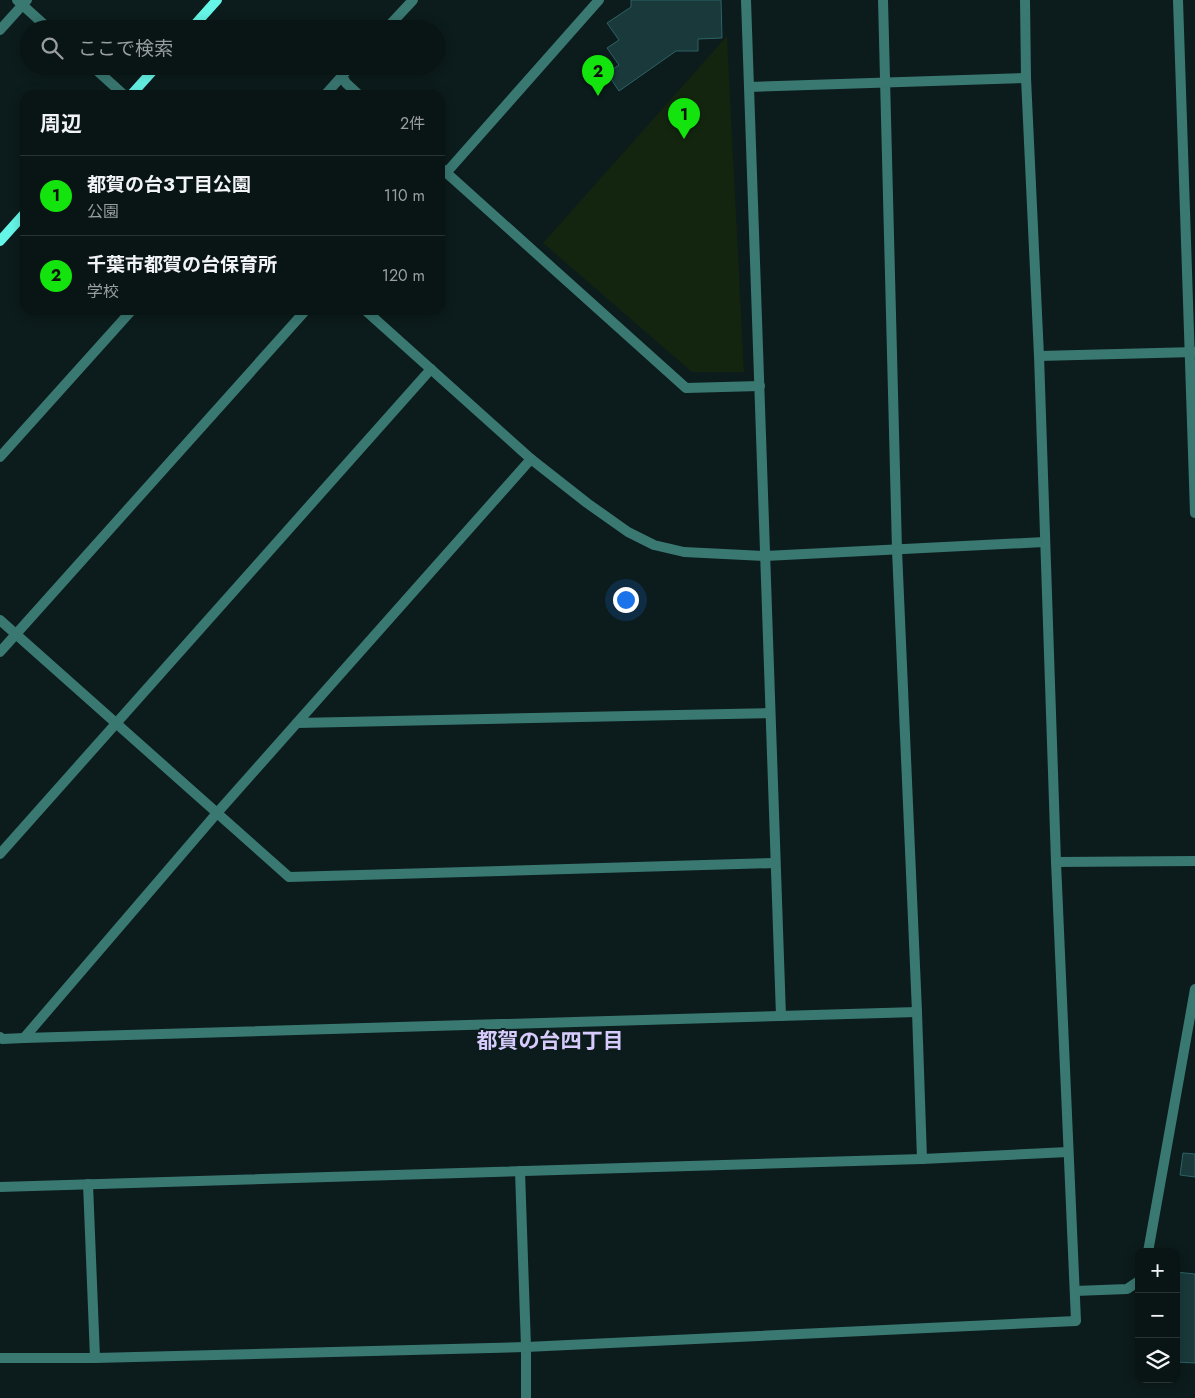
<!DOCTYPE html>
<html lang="ja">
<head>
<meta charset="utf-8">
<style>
	body { margin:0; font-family:Jost,"Noto Sans JP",sans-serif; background:#121d1d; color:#f1f3f6 }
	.controls { position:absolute; right:15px; bottom:15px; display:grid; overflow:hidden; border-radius:10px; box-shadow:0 2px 12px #0003 }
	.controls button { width:45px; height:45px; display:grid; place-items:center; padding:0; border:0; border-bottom:1px solid #293334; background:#091414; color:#f1f3f6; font:25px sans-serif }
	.you { position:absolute; left:625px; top:599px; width:18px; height:18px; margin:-12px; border:4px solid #fff; border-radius:50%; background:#1a73e8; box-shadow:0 0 0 8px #1a73e833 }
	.badge { display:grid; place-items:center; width:32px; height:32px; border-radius:50%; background:#14e40d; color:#111; font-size:16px; font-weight:700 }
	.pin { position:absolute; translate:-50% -41px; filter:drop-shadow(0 1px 2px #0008) }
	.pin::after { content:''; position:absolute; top:26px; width:18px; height:15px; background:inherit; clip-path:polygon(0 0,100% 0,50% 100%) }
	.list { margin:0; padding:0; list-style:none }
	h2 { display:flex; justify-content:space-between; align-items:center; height:65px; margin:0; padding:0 20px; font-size:21px }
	h2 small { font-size:16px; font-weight:400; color:#999ea0 }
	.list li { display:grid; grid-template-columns:32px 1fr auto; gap:15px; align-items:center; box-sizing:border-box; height:80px; padding:0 20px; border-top:1px solid #293334 }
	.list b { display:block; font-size:19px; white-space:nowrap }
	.list p { margin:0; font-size:16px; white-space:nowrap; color:#999ea0 }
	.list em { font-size:16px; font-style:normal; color:#999ea0 }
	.icon { flex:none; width:28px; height:28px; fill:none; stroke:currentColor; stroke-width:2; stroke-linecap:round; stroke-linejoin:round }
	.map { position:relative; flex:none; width:1195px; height:1398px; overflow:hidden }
	.search { position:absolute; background:#091414; box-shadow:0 2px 12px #0003; left:20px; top:20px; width:425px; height:55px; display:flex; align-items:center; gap:12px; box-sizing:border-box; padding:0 18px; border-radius:28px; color:#999ea0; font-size:19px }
	.panel { position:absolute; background:#091414; box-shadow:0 2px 12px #0003; left:20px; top:90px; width:425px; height:225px; border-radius:15px }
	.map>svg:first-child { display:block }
	.green { fill:#13250f }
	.building { fill:#19393b; stroke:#2d6266 }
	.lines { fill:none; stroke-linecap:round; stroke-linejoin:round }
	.street { stroke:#3a7872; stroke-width:10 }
	.secondary { stroke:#66f6e7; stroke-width:10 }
	.labels { text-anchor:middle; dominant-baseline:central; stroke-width:4; stroke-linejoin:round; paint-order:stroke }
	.neighbourhood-label { font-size:21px; font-weight:bold; fill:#d6cbfc; stroke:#0c1b1b }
</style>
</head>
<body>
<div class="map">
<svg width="1195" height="1398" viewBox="0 0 1195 1398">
	<rect width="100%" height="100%" fill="#0c1b1b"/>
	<path class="green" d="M727,36l17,336h-52l-149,-129z"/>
	<g class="building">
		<path d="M631,0h90l1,38 -24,1v12h-22l-57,40 -12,-18 12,-8 -12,-17 12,-8 -12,-17 24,-16z"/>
		<path d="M1183,1153l12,1v23l-15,-2z"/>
		<path d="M1176,1272l19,2v89l-19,-1z"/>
	</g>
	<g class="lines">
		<g class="street">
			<path d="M17,0l32,29"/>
			<path d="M746,0l35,1016"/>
			<path d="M883,0l14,550 20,462 5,147"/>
			<path d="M1178,0l17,513"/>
			<path d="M386,29l27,-29"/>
			<path d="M0,30l27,-30"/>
			<path d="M92,66l32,29"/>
			<path d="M342,76l4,7 13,12"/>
			<path d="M749,87l277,-9"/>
			<path d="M325,95l26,-29"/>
			<path d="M440,167l246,221 74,-2"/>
			<path d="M446,173l153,-173"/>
			<path d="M365,310l166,149 56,44 41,29 26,13 30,7 81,4 279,-14"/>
			<path d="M1039,356l156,-4"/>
			<path d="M0,457l132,-147"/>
			<path d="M0,620l289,257 486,-14"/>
			<path d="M0,652l306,-342"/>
			<path d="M297,723l473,-10"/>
			<path d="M0,854l431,-485"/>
			<path d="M1056,862l139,-1"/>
			<path d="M0,1037l2,2 22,-1 893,-26"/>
			<path d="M24,1038l193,-225 314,-354"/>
			<path d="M520,1171l6,176v51"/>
			<path d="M88,1184l7,174"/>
			<path d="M0,1187l922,-28 146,-7"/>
			<path d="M1148,1252l47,-263"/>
			<path d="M1075,1291l52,-2 12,-8"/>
			<path d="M0,1358h95l431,-11 550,-26 -20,-459 -17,-506 -13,-278 -1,-78"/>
		</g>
		<g class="secondary">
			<path d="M191,29l26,-29"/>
			<path d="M131,95l26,-29"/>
			<path d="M0,241l25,-28"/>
		</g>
	</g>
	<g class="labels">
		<g class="neighbourhood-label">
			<text x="550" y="1041">都賀の台四丁目</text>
		</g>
	</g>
</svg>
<div class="controls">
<button>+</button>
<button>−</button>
<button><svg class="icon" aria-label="layers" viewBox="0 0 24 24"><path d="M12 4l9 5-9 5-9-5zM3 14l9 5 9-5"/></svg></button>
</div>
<div class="you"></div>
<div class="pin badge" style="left:684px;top:139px">1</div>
<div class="pin badge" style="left:598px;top:96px">2</div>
<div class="search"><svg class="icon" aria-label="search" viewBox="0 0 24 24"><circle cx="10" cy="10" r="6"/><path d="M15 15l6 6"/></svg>ここで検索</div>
<section class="panel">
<h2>周辺<small>2件</small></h2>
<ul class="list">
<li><span class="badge">1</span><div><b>都賀の台3丁目公園</b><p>公園</p></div><em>110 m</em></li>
<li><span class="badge">2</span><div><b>千葉市都賀の台保育所</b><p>学校</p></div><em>120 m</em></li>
</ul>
</section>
</div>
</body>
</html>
